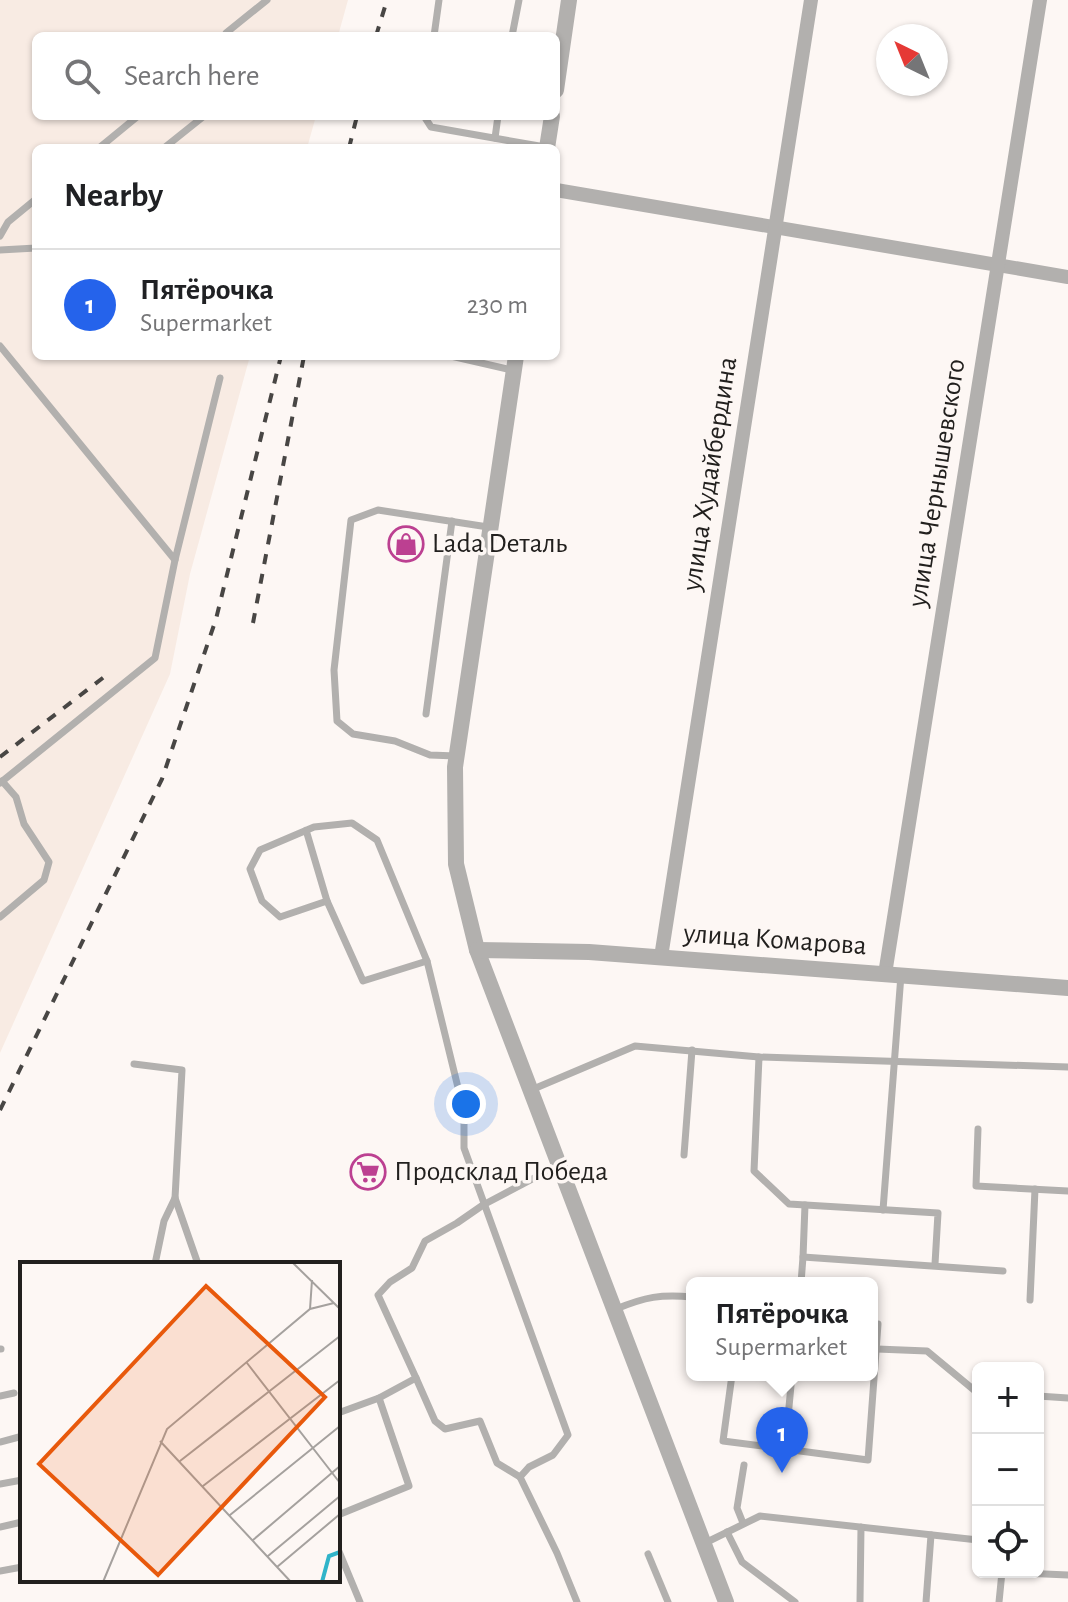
<!DOCTYPE html>
<html lang="en">
<head>
<meta charset="utf-8">
<style>
	body { margin:0; font-family:"Alegreya Sans",sans-serif; background:#f6f6f6; color:#202124 }
	.controls { position:absolute; right:24px; bottom:24px; display:grid; overflow:hidden; border-radius:12px; box-shadow:0 2px 6px #0004 }
	.controls button { width:72px; height:72px; display:grid; place-items:center; padding:0; border:0; border-bottom:2px solid #e0e0e0; background:#fff; color:#202124; font:40px sans-serif }
	.compass { position:absolute; left:876px; top:24px; width:72px; height:72px; border-radius:50%; background:#fff; box-shadow:0 2px 6px #0004; rotate:317deg }
	.you { position:absolute; left:466px; top:1104px; width:28px; height:28px; margin:-20px; border:6px solid #fff; border-radius:50%; background:#1a73e8; box-shadow:0 0 0 12px #1a73e833 }
	.badge { display:grid; place-items:center; width:52px; height:52px; border-radius:50%; background:#2563eb; color:#fff; font-size:26px; font-weight:700 }
	.pin { position:absolute; translate:-50% -66px; filter:drop-shadow(0 2px 4px #0008) }
	.pin::after { content:''; position:absolute; top:42px; width:28px; height:24px; background:inherit; clip-path:polygon(0 0,100% 0,50% 100%) }
	.popup { position:absolute; left:686px; top:1277px; width:192px; height:104px; box-sizing:border-box; display:grid; place-content:center; border-radius:12px; background:#fff; filter:drop-shadow(0 2px 6px #0005); font-size:26px; white-space:nowrap; color:#757577 }
	.popup b { font-size:30px; color:#202124 }
	.popup::after { content:''; position:absolute; left:50%; top:100%; margin-left:-16px; border:16px solid transparent; border-top-color:#fff }
	.list { margin:0; padding:0; list-style:none }
	h2 { display:flex; justify-content:space-between; align-items:center; height:104px; margin:0; padding:0 32px; font-size:34px }
	h2 small { font-size:26px; font-weight:400; color:#757577 }
	.list li { display:grid; grid-template-columns:52px 1fr auto; gap:24px; align-items:center; box-sizing:border-box; height:112px; padding:0 32px; border-top:2px solid #e0e0e0 }
	.list b { display:block; font-size:30px; white-space:nowrap }
	.list p { margin:0; font-size:26px; white-space:nowrap; color:#757577 }
	.list em { font-size:26px; font-style:normal; color:#757577 }
	.icon { flex:none; width:44px; height:44px; fill:none; stroke:currentColor; stroke-width:2; stroke-linecap:round; stroke-linejoin:round }
	.map { position:relative; flex:none; width:1068px; height:1602px; overflow:hidden }
	.search { position:absolute; background:#fff; box-shadow:0 2px 6px #0004; left:32px; top:32px; width:528px; height:88px; display:flex; align-items:center; gap:20px; box-sizing:border-box; padding:0 28px; border-radius:12px; color:#757577; font-size:30px }
	.panel { position:absolute; background:#fff; box-shadow:0 2px 6px #0004; left:32px; top:144px; width:528px; height:216px; border-radius:12px }
	.map>svg:first-child { display:block }
	.built { fill:#f8ebe3 }
	.lines { fill:none; stroke-linecap:round; stroke-linejoin:round }
	.service { stroke:#b2b0ae; stroke-width:7 }
	.minor { stroke:#b2b0ae; stroke-width:14 }
	.tertiary { stroke:#b2b0ae; stroke-width:16 }
	.rail { stroke:#484644; stroke-width:4; stroke-dasharray:10 10; stroke-linecap:butt }
	.labels { text-anchor:middle; dominant-baseline:central; stroke-width:7; stroke-linejoin:round; paint-order:stroke }
	.street-label { font-size:28px; fill:#22201e; stroke:#fdf7f4 }
	.poi-label { font-size:28px; fill:#22201e; stroke:#fdf7f4; text-anchor:start }
	.inset-river { fill:none; stroke:#30b4c9; stroke-width:4 }
	.inset-road { fill:none; stroke:#a5a19e; stroke-width:2 }
	.view { fill:#e8590c; fill-opacity:0.15; stroke:#e8590c; stroke-width:4 }
	.inset-edge { fill:none; stroke:#22201e; stroke-width:4 }
</style>
</head>
<body>
<div class="map">
<svg width="1068" height="1602" viewBox="0 0 1068 1602">
	<rect width="100%" height="100%" fill="#fdf7f4"/>
	<path class="built" d="M0,0h348l-10,36h-302v80h280l-9,32h-271v208h214l-60,218 -20,100 -170,379z"/>
	<g class="lines">
		<g class="service">
			<path d="M227,36l-1,-3 41,-33"/>
			<path d="M434,36l5,-36"/>
			<path d="M512,36l7,-36"/>
			<path d="M424,116l7,11 114,20"/>
			<path d="M495,138l3,-22"/>
			<path d="M99,148l39,-32"/>
			<path d="M164,148l40,-32"/>
			<path d="M407,148h16"/>
			<path d="M0,236l8,-14 28,-23"/>
			<path d="M0,250l36,-2"/>
			<path d="M0,346l175,214 45,-182"/>
			<path d="M451,356l61,14"/>
			<path d="M426,714l26,-193"/>
			<path d="M456,756l-26,-1 -35,-14 -42,-7 -16,-13 -3,-51 17,-150 27,-10 110,17"/>
			<path d="M0,783l155,-125 20,-98"/>
			<path d="M306,830l21,71 -47,16 -18,-16 -12,-32 10,-19 54,-23 38,-4 25,17 50,121 37,151v36l104,287 -15,20 -24,12 -9,10 37,76 20,49"/>
			<path d="M327,901l36,80 64,-20"/>
			<path d="M0,917l44,-37 5,-18 -25,-38 -8,-27 -14,-16"/>
			<path d="M759,1057l-5,114 35,33 149,9 -3,51"/>
			<path d="M134,1064l48,6 -7,128 23,66"/>
			<path d="M531,1090l104,-44 124,11 309,10"/>
			<path d="M978,1129l-2,57 92,5"/>
			<path d="M684,1155l8,-105"/>
			<path d="M883,1210l18,-235"/>
			<path d="M803,1257l2,-52"/>
			<path d="M155,1264l9,-43 11,-23"/>
			<path d="M801,1283l2,-26 200,14"/>
			<path d="M1030,1300l5,-111"/>
			<path d="M616,1309c29,-12 45,-15 76,-12"/>
			<path d="M0,1349h1"/>
			<path d="M877,1349l50,2 47,39h4"/>
			<path d="M732,1375l-9,66 62,8"/>
			<path d="M792,1375l-7,74 83,11 10,-136h-6"/>
			<path d="M416,1378l19,43 10,8 35,-8 17,42 23,14"/>
			<path d="M0,1396l14,-3"/>
			<path d="M1038,1396l30,2"/>
			<path d="M338,1413l41,-15 37,-20 -38,-83 12,-13 22,-14 13,-27 32,-18 26,-18 74,-39"/>
			<path d="M0,1442l19,-5"/>
			<path d="M0,1484l22,-4"/>
			<path d="M338,1515l71,-29 -30,-88"/>
			<path d="M743,1523l-6,-15 7,-43"/>
			<path d="M0,1527l22,-5"/>
			<path d="M727,1532l15,30 53,40"/>
			<path d="M705,1543l55,-27 218,24"/>
			<path d="M338,1549l22,53"/>
			<path d="M648,1554l20,48"/>
			<path d="M0,1571l22,-4"/>
			<path d="M860,1602l1,-75"/>
			<path d="M926,1602l5,-67"/>
			<path d="M999,1602l3,-30 66,3"/>
		</g>
		<g class="minor">
			<path d="M556,190l512,87"/>
			<path d="M661,957l150,-957"/>
			<path d="M885,974l155,-974"/>
		</g>
		<g class="tertiary">
			<path d="M556,90l13,-90"/>
			<path d="M547,148l5,-32"/>
			<path d="M516,356l-61,411 1,97 21,86 249,652"/>
			<path d="M477,950l112,2 479,36"/>
		</g>
		<g class="rail">
			<path d="M376,36l11,-36"/>
			<path d="M349,148l8,-32"/>
			<path d="M253,623l51,-267"/>
			<path d="M0,757l104,-80"/>
			<path d="M0,1110l162,-331 54,-160 65,-263"/>
		</g>
	</g>
	<defs>
		<symbol id="shop-ring" viewBox="-11 -11 22 22"><circle r="9.5" fill="#fdf7f4" stroke="#bc4091" stroke-width="1.5"/><path d="M-5-2.5h2.3a2.7 3.5 0 0 1 5.4 0H5L5.5 6h-11ZM-1.5-2.5h3a1.5 2.3 0 0 0-3 0Z" fill="#bc4091"/></symbol>
		<symbol id="supermarket-ring" viewBox="-11 -11 22 22"><circle r="9.5" fill="#fdf7f4" stroke="#bc4091" stroke-width="1.5"/><path d="M-6-5.5h2.5l.6 2H6L4.5 2H-2.5L-4.4-4H-6ZM-1.5 3.2a1.3 1.3 0 1 0 .1 0ZM3 3.2a1.3 1.3 0 1 0 .1 0Z" fill="#bc4091"/></symbol>
	</defs>
	<g fill-rule="evenodd">
		<use href="#shop-ring" x="386" y="524" width="40" height="40"/>
		<use href="#supermarket-ring" x="348" y="1152" width="40" height="40"/>
	</g>
	<g class="labels">
		<g class="street-label">
			<text transform="translate(710 474) rotate(-81)">улица Худайбердина</text>
			<text transform="translate(937 483) rotate(-81)">улица Чернышевского</text>
			<text transform="translate(775 940) rotate(4)">улица Комарова</text>
		</g>
		<g class="poi-label">
			<text x="432" y="544">Lada Dеталь</text>
			<text x="394" y="1172">Продсклад Победа</text>
		</g>
	</g>
	<g transform="translate(20 1262)">
		<rect width="320" height="320" fill="#fdf7f4"/>
		<path class="inset-river" d="M302,320l7,-26 11,-4"/>
		<path class="inset-road" d="M272,0l48,47M290,47l2,-29M227,101l93,120M140,179l131,141M160,199l160,-125M183,224l137,-106M210,253l110,-89M233,278l87,-74M248,294l72,-60M257,305l63,-53M83,320l64,-153 143,-120 24,-6"/>
		<path class="view" d="M186,24l119,111 -167,178 -119,-111z"/>
		<rect width="320" height="320" class="inset-edge"/>
	</g>
</svg>
<div class="controls">
<button>+</button>
<button>−</button>
<button><svg class="icon" aria-label="locate" viewBox="0 0 24 24"><circle cx="12" cy="12" r="6"/><path d="M12 2v4M12 18v4M2 12h4M18 12h4"/></svg></button>
</div>
<svg class="compass" viewBox="-18 -18 36 36"><path d="M0-13l5 13h-10z" fill="#e53935"/><path d="M0 13l5-13h-10z" fill="#757577"/></svg>
<div class="you"></div>
<div class="pin badge" style="left:782px;top:1473px">1</div>
<div class="popup"><b>Пятёрочка</b>Supermarket</div>
<div class="search"><svg class="icon" aria-label="search" viewBox="0 0 24 24"><circle cx="10" cy="10" r="6"/><path d="M15 15l6 6"/></svg>Search here</div>
<section class="panel">
<h2>Nearby<small></small></h2>
<ul class="list">
<li><span class="badge">1</span><div><b>Пятёрочка</b><p>Supermarket</p></div><em>230 m</em></li>
</ul>
</section>
</div>
</body>
</html>
